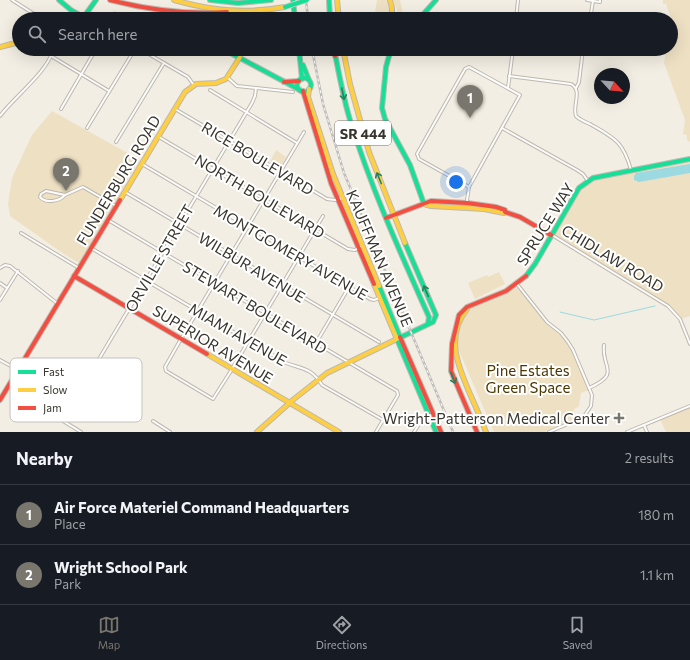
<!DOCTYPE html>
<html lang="en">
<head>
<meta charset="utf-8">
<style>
	body { margin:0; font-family:Commissioner,sans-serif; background:#20242c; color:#f1f3f6 }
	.compass { position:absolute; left:594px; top:68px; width:36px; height:36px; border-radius:50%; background:#171b24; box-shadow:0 4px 16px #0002; rotate:116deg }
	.you { position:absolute; left:456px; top:182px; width:14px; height:14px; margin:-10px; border:3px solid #fff; border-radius:50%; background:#1a73e8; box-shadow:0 0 0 6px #1a73e833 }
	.badge { display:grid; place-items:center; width:26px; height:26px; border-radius:50%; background:#79766d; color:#fff; font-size:13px; font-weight:700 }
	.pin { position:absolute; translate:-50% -33px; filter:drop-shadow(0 1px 2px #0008) }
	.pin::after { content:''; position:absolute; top:21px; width:14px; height:12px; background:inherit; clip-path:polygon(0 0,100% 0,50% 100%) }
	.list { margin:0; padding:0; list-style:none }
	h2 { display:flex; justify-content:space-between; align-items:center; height:52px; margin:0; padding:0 16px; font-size:17px }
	h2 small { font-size:13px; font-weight:400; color:#9ea1a6 }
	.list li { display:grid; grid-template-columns:26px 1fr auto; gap:12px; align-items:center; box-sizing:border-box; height:60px; padding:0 16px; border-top:1px solid #363941 }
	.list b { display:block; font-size:15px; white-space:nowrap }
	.list p { margin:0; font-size:13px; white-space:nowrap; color:#9ea1a6 }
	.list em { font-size:13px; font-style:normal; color:#9ea1a6 }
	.icon { flex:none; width:22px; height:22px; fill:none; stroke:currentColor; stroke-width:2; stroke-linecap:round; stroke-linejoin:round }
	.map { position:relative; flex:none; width:690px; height:432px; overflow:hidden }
	.search { position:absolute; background:#171b24; box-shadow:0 4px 16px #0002; left:12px; right:12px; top:12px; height:44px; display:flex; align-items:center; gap:10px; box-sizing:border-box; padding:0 14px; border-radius:22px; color:#9ea1a6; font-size:15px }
	.sheet { height:172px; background:#171b24 }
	nav { display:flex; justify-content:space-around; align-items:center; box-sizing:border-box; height:56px; border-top:1px solid #363941; background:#171b24; font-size:11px; color:#9ea1a6 }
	nav a { display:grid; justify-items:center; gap:2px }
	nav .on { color:#79766d }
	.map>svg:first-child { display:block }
	.green { fill:#eee0c3 }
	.water { fill:#9bdae0 }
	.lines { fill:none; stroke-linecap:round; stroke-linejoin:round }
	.stream { stroke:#9bdae0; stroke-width:1 }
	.street-casing { stroke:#bdb9b0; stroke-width:4 }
	.fast-casing { stroke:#bdb9b0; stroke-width:6 }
	.slow-casing { stroke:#bdb9b0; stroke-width:6 }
	.jam-casing { stroke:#bdb9b0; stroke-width:6 }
	.street { stroke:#fdfcfb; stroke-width:2 }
	.fast { stroke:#16e098; stroke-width:4 }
	.slow { stroke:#ffcf43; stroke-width:4 }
	.jam { stroke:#f24e42; stroke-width:4 }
	.rail-casing { stroke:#bfbebc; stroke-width:2.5 }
	.rail { stroke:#fff; stroke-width:1; stroke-dasharray:3; stroke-linecap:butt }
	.fast-bridge-casing { stroke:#cfccc7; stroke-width:6; stroke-linecap:butt }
	.fast-bridge { stroke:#16e098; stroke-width:4 }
	.oneway { stroke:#29825d }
	.poi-dot { fill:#79766d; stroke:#fff; stroke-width:1.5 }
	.labels { text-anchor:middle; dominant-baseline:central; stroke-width:4; stroke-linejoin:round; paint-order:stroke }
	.shield { fill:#fff; stroke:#74726c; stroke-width:1 }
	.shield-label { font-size:14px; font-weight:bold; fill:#38352d }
	.street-label { font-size:15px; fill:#38352d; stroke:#fff }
	.park-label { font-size:15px; fill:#4b3700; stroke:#fff }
	.poi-label { font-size:15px; fill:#38352d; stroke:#fff; text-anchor:end }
	.key { fill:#fff; stroke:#c3c2c0; stroke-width:1 }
	.key-label { font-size:11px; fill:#38352d }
</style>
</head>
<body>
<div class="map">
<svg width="690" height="432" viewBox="0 0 690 432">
	<rect width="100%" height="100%" fill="#f3eee3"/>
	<g class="green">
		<path d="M377,0h10l1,1 3,12 -2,6h-15z"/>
		<path d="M393,0h7l4,19h-7v-9z"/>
		<path d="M663,0h27v142l-3,-2v-5l-4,-1 2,-14 -21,-57 2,-14h5v-30h-1v-4l-4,-11h-3z"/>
		<path d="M52,111l88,49 -61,103 -15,-9 -54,-38 -2,-12 4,-26 20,-43z"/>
		<path d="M276,150l10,7 -6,11 -10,-6z"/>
		<path d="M690,161v155l-9,3 -10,-12 -115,-72 -1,-4 23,-40 14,-11z"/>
		<path d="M499,272l6,12 -30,15 -7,-16 19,-8 1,2z"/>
		<path d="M517,288l3,1 25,34 13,10 12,13 19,44 -8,3 -2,13 -6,4 4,8 -33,14h-50l-38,-88 5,-24 5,-8 6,-5z"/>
		<path d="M690,408v24h-24l-6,-13z"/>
	</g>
	<path class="water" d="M690,164v9l-51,9 -5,-2v-4l2,-3z"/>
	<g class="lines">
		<g class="stream">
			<path d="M103,18l11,-6 8,1 15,3 11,-2"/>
			<path d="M0,49l19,-4"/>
			<path d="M560,312l34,8 61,-14"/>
		</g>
		<defs>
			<g id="street">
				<path d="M12,0l30,19"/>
				<path d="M587,0l13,2v-2"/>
				<path d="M516,19l2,-19"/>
				<path d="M590,19l3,-18"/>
				<path d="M140,49l48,28 5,7"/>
				<path d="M51,56l58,35"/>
				<path d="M509,76l62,8c12,7 1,21 5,32 4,4 9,6 14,8 24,14 33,17 41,46"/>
				<path d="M227,77l10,9 56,6"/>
				<path d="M508,88l5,-39"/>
				<path d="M576,88l3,-6 4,-33"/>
				<path d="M210,90l87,53"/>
				<path d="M61,109l35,-60"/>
				<path d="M175,109l152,90 8,1 7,-2"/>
				<path d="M0,116c14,-19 49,-45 53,-67"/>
				<path d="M87,128l48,-79"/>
				<path d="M502,128l75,42 6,4 5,7"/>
				<path d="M304,132l-123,207 -16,28 1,4 47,28 16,-25 94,-158"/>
				<path d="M159,137l189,112 7,1 7,-5"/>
				<path d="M116,142l48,-79"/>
				<path d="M142,164l228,135 4,1 5,-2"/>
				<path d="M125,192l254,150"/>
				<path d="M65,195c-5,6 -19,9 -25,2l1,-3 5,-3 19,4 18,-8 33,19"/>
				<path d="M467,200l2,-13 51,-92 -51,-28 -4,2 -48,85 2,5 50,28"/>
				<path d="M108,220l289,171 1,4 -22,37"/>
				<path d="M21,233l58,35"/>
				<path d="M552,235l116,71 12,13 10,25"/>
				<path d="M91,248l195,115c16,6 26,5 36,22l61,35"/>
				<path d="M0,268l5,-3 5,1 48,38"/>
				<path d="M0,283l7,5"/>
				<path d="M517,284l30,38 14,11 7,9 5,8 19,45 -1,11 -6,9 -6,4 -30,13"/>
				<path d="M0,300l18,-29"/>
				<path d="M316,343l33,-56"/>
				<path d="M0,360l18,10"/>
				<path d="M37,377l21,12"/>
				<path d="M8,387l73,45"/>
				<path d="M61,387l8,11 19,11"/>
				<path d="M589,388c33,-15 12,-20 15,-43"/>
				<path d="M44,409c4,-8 8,-16 15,-20 11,-7 21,-4 31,-15l162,-271 3,-7 1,-8"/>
				<path d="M153,421l17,11"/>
				<path d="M644,425l3,7"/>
				<path d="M414,432l7,-11 7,-7"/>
				<path d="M627,432l63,-26"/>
			</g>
			<g id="fast">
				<path d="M59,0l12,10 16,9"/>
				<path d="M210,0l28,3 33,-3"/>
				<path d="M293,0l2,19"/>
				<path d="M329,0l1,19"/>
				<path d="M83,18l13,-18"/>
				<path d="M419,19l17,-19"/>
				<path d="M223,49l77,41"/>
				<path d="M299,49l3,30"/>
				<path d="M334,49c5,24 9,48 16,71 21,68 50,132 79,197l-1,7"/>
				<path d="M393,49l-4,7 -3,11 -4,41 3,11 25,46 14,39"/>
				<path d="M303,65l6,15"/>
				<circle cx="304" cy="85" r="7"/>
				<path d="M405,243l31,72 -3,7 -36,17 39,93"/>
				<path d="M526,276l9,-12 44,-76 14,-10 97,-19"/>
				<path d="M379,286l21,51"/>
			</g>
			<g id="slow">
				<path d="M174,0c39,11 71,14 111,7"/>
				<path d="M337,0l2,19"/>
				<path d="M390,0l2,8v11"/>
				<path d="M0,47l19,-5"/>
				<path d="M343,49l7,35 19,68 36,91"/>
				<path d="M309,89l-1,8 25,77 46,112"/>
				<path d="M120,200l65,-108 11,-8 20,-1 10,-4 14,-22"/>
				<path d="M424,204l7,2 53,3 20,4 1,-1"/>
				<path d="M467,309c-22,28 -9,57 3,85 6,13 11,25 16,38"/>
				<path d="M207,354l132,78"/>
				<path d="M257,432l37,-33 33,-26 70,-34 -23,-55"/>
			</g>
			<g id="jam">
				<path d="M110,0c39,10 77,15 117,12"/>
				<path d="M335,56l4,-7"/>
				<path d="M284,82l15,-1"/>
				<path d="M303,91l28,92 43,101"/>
				<path d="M386,218l45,-17 36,2 29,4 9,3v2l15,5 31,18"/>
				<path d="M74,276l133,78"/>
				<path d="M400,337l41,95"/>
				<path d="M0,400l120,-200"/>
				<path d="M477,432l-26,-61 1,-27 7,-29 8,-8 39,-16 20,-15"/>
			</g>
		</defs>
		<use href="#street" class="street-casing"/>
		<use href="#fast" class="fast-casing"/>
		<use href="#slow" class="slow-casing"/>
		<use href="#jam" class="jam-casing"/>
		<use href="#street" class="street"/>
		<use href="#fast" class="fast"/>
		<use href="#slow" class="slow"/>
		<use href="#jam" class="jam"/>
		<defs>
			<g id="rail">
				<path d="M306,0l2,19"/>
				<path d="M312,49l11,55 21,69 109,259"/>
			</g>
		</defs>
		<use href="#rail" class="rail-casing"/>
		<use href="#rail" class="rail"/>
		<defs>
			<path id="fast-bridge" d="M285,7l22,-7"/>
		</defs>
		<use href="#fast-bridge" class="fast-bridge-casing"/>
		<use href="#fast-bridge" class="fast-bridge"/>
	</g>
	<defs><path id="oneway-shaft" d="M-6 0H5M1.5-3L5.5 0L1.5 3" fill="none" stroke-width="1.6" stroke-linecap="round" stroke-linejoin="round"/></defs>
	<g class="oneway">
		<use href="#oneway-shaft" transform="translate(343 94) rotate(78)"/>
		<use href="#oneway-shaft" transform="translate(379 178) rotate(-112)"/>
		<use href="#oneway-shaft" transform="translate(426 291) rotate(-113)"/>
		<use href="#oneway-shaft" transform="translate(453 378) rotate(69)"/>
	</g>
	<path class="poi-dot" d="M617 412h4v4h4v4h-4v4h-4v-4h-4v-4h4z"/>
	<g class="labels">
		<rect class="shield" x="335" y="121" width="56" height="24" rx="3"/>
		<g class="shield-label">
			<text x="363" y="133">SR 444</text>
		</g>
		<g class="street-label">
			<text transform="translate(258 158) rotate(31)">RICE BOULEVARD</text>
			<text transform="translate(118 180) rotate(-59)">FUNDERBURG ROAD</text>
			<text transform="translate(260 196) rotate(31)">NORTH BOULEVARD</text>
			<text transform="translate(545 224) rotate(-58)">SPRUCE WAY</text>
			<text transform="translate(291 252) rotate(30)">MONTGOMERY AVENUE</text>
			<text transform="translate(159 258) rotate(-60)">ORVILLE STREET</text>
			<text transform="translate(380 258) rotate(67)">KAUFFMAN AVENUE</text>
			<text transform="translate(613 258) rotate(31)">CHIDLAW ROAD</text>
			<text transform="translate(252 267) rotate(31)">WILBUR AVENUE</text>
			<text transform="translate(255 307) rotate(31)">STEWART BOULEVARD</text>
			<text transform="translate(238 334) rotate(30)">MIAMI AVENUE</text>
			<text transform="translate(213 344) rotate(31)">SUPERIOR AVENUE</text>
		</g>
		<g class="park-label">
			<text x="528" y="370">Pine Estates<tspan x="528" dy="17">Green Space</tspan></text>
		</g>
		<g class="poi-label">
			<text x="610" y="418">Wright-Patterson Medical Center</text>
		</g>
	</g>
	<rect x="10" y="358" width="132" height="64" rx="6" class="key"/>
	<rect x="18" y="370" width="18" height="4" fill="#16e098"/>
	<rect x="18" y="388" width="18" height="4" fill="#ffcf43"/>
	<rect x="18" y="406" width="18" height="4" fill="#f24e42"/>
	<g class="key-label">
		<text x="43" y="376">Fast</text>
		<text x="43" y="394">Slow</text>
		<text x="43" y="412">Jam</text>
	</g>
</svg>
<svg class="compass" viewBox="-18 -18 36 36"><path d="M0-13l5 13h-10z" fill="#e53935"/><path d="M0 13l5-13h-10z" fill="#9ea1a6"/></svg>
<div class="you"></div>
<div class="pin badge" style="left:470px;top:118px">1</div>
<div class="pin badge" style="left:66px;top:191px">2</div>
<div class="search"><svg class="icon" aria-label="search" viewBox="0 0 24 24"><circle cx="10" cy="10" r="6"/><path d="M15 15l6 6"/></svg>Search here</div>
</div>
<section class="sheet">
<h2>Nearby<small>2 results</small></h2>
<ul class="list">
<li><span class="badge">1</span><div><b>Air Force Materiel Command Headquarters</b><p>Place</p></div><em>180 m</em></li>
<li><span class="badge">2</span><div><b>Wright School Park</b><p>Park</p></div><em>1.1 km</em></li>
</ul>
</section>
<nav>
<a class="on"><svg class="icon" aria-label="map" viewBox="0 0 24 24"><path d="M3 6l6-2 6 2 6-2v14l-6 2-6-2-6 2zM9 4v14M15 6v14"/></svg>Map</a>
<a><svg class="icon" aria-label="directions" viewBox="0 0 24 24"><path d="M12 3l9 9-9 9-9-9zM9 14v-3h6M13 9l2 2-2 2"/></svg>Directions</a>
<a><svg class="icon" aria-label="saved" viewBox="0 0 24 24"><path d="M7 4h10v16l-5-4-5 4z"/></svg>Saved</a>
</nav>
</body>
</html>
